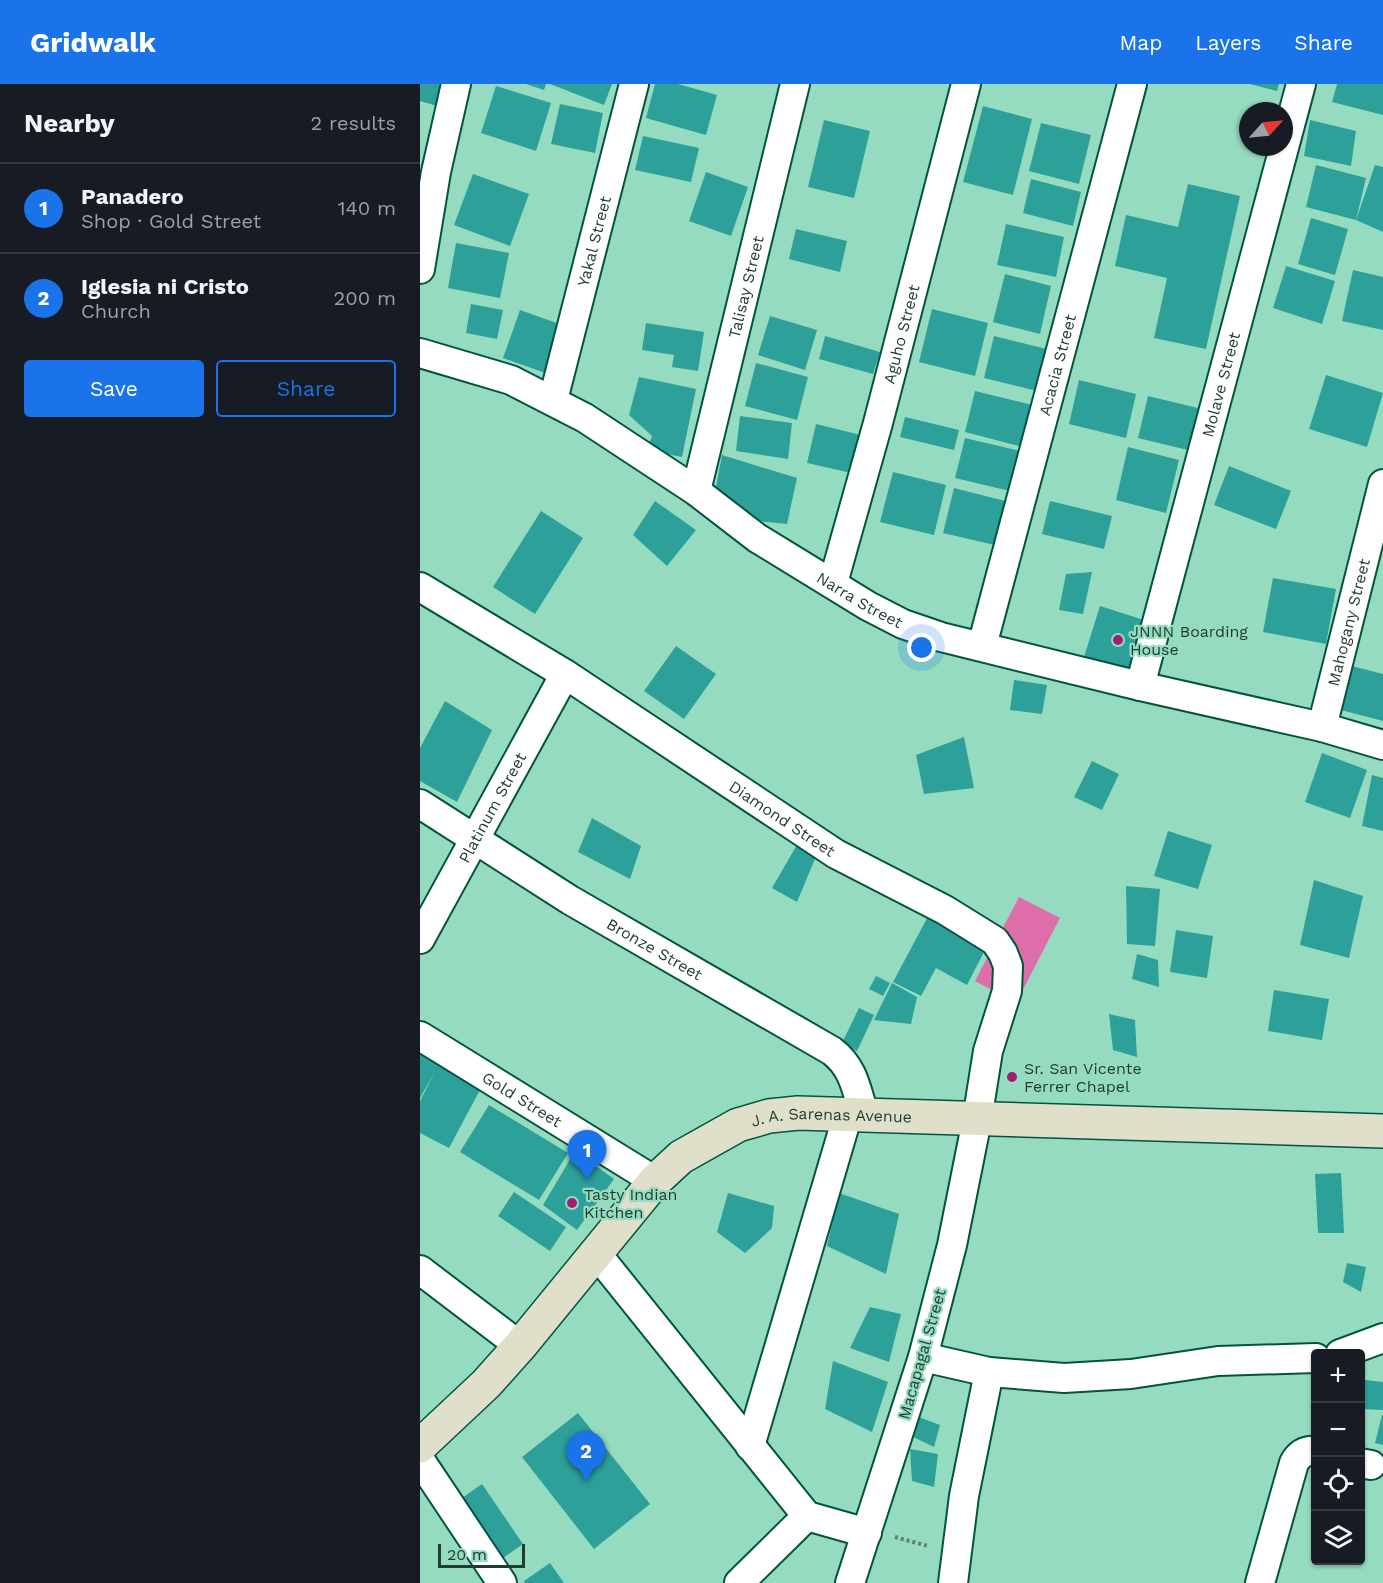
<!DOCTYPE html>
<html lang="en">
<head>
<meta charset="utf-8">
<style>
	body { margin:0; font-family:"Work Sans",sans-serif; background:#20242c; color:#f1f3f6 }
	.controls { position:absolute; right:18px; bottom:18px; display:grid; overflow:hidden; border-radius:6px; box-shadow:0 2px 4px #0004 }
	.controls button { width:54px; height:54px; display:grid; place-items:center; padding:0; border:0; border-bottom:2px solid #363941; background:#171b24; color:#f1f3f6; font:30px sans-serif }
	.compass { position:absolute; left:819px; top:18px; width:54px; height:54px; border-radius:50%; background:#171b24; box-shadow:0 2px 4px #0004; rotate:63deg }
	.scale { position:absolute; left:18px; bottom:15px; width:87px; box-sizing:border-box; padding-left:6px; border:3px solid #1f3c31; border-top:0; font-size:16px; line-height:21px; white-space:nowrap; color:#1f3c31; -webkit-text-stroke:4px #95dbc0; paint-order:stroke }
	.you { position:absolute; left:502px; top:564px; width:21px; height:21px; margin:-15px; border:4px solid #fff; border-radius:50%; background:#1a73e8; box-shadow:0 0 0 9px #1a73e833 }
	.badge { display:grid; place-items:center; width:39px; height:39px; border-radius:50%; background:#1a73e8; color:#fff; font-size:20px; font-weight:700 }
	.pin { position:absolute; translate:-50% -50px; filter:drop-shadow(0 2px 3px #0008) }
	.pin::after { content:''; position:absolute; top:32px; width:21px; height:18px; background:inherit; clip-path:polygon(0 0,100% 0,50% 100%) }
	.list { margin:0; padding:0; list-style:none }
	h2 { display:flex; justify-content:space-between; align-items:center; height:78px; margin:0; padding:0 24px; font-size:26px }
	h2 small { font-size:20px; font-weight:400; color:#9ea1a6 }
	.list li { display:grid; grid-template-columns:39px 1fr auto; gap:18px; align-items:center; box-sizing:border-box; height:90px; padding:0 24px; border-top:2px solid #363941 }
	.list b { display:block; font-size:22px; white-space:nowrap }
	.list p { margin:0; font-size:20px; white-space:nowrap; color:#9ea1a6 }
	.list em { font-size:20px; font-style:normal; color:#9ea1a6 }
	.actions { display:flex; gap:12px; padding:18px 24px }
	.actions a { flex:1; padding:14px 0; border:2px solid #1a73e8; border-radius:6px; text-align:center; font-size:21px; color:#1a73e8 }
	.actions .main { background:#1a73e8; color:#fff }
	.icon { flex:none; width:33px; height:33px; fill:none; stroke:currentColor; stroke-width:2; stroke-linecap:round; stroke-linejoin:round }
	.map { position:relative; flex:none; width:963px; height:1499px; overflow:hidden }
	header { display:flex; align-items:center; gap:36px; box-sizing:border-box; height:84px; padding:0 30px; background:#1a73e8; color:#fff }
	header strong { font-size:28px }
	nav { display:flex; gap:33px; margin-inline-start:auto; font-size:21px }
	main { display:flex }
	aside { flex:1; background:#171b24 }
	.map>svg:first-child { display:block }
	.green { fill:#de6eaa }
	.building { fill:#2da199 }
	.lines { fill:none; stroke-linecap:round; stroke-linejoin:round }
	.street-casing { stroke:#02543f; stroke-width:32 }
	.secondary-casing { stroke:#02543f; stroke-width:36 }
	.path { stroke:#568573; stroke-width:4; stroke-dasharray:3 3; stroke-linecap:butt }
	.street { stroke:#fff; stroke-width:28 }
	.secondary { stroke:#dfdfca; stroke-width:33 }
	.poi-dot { fill:#a11f6f; stroke:#95dbc0; stroke-width:2 }
	.labels { text-anchor:middle; dominant-baseline:central; stroke-width:4.5; stroke-linejoin:round; paint-order:stroke }
	.street-label { font-size:16px; fill:#1f3c31; stroke:#95dbc0 }
	.poi-label { font-size:16px; fill:#1f3c31; stroke:#95dbc0; text-anchor:start }
</style>
</head>
<body>
<header>
<strong>Gridwalk</strong>
<nav><a>Map</a><a>Layers</a><a>Share</a></nav>
</header>
<main>
<aside>
<h2>Nearby<small>2 results</small></h2>
<ul class="list">
<li><span class="badge">1</span><div><b>Panadero</b><p>Shop · Gold Street</p></div><em>140 m</em></li>
<li><span class="badge">2</span><div><b>Iglesia ni Cristo</b><p>Church</p></div><em>200 m</em></li>
</ul>
<div class="actions"><a class="main">Save</a><a>Share</a></div>
</aside>
<div class="map">
<svg width="963" height="1499" viewBox="0 0 963 1499">
	<rect width="100%" height="100%" fill="#95dbc0"/>
	<path class="green" d="M599,813l41,21 -44,85 -41,-22z"/>
	<g class="building">
		<path d="M0,0h27l-6,23 -21,-6z"/>
		<path d="M106,0h20l-2,6z"/>
		<path d="M130,0h62l-8,21z"/>
		<path d="M235,0h23l39,11 -11,40 -60,-17z"/>
		<path d="M830,0h29l-2,7z"/>
		<path d="M917,0h46v31l-51,-13z"/>
		<path d="M76,2l55,17 -15,48 -55,-18z"/>
		<path d="M140,20l43,9 -8,40 -44,-9z"/>
		<path d="M563,22l49,13 -19,76 -50,-13z"/>
		<path d="M404,36l46,11 -16,67 -46,-11z"/>
		<path d="M890,36l46,11 -5,35 -47,-10z"/>
		<path d="M621,39l50,12 -12,49 -50,-13z"/>
		<path d="M223,52l56,12 -8,34 -56,-12z"/>
		<path d="M896,81l50,13 -10,42 -50,-13z"/>
		<path d="M955,81l8,2v65l-27,-12z"/>
		<path d="M286,88l42,15 -17,49 -42,-15z"/>
		<path d="M53,90l56,20 -19,52 -56,-21z"/>
		<path d="M611,95l50,13 -8,34 -50,-13z"/>
		<path d="M768,100l52,12 -34,153 -52,-11 13,-60 -52,-12 11,-51 52,12z"/>
		<path d="M891,134l37,11 -13,46 -37,-11z"/>
		<path d="M586,140l58,13 -8,40 -59,-12z"/>
		<path d="M376,145l51,12 -7,31 -51,-13z"/>
		<path d="M36,159l53,10 -9,45 -52,-10z"/>
		<path d="M866,182l49,15 -13,43 -49,-16z"/>
		<path d="M933,186l30,7v53l-41,-9z"/>
		<path d="M585,190l46,12 -11,48 -47,-12z"/>
		<path d="M51,220l32,6 -6,29 -31,-6z"/>
		<path d="M512,225l56,14 -13,53 -56,-14z"/>
		<path d="M100,226l45,16 -17,48 -45,-16z"/>
		<path d="M350,232l47,14 -12,40 -47,-15z"/>
		<path d="M226,239l58,9 -6,39 -26,-4 2,-12 -32,-5z"/>
		<path d="M405,252l55,16 -7,22 -54,-15z"/>
		<path d="M574,252l53,13 -10,42 -53,-13z"/>
		<path d="M336,279l52,14 -11,43 -52,-14z"/>
		<path d="M906,291l57,18 -16,54 -58,-18z"/>
		<path d="M219,293l57,12 -14,68 -35,-7 5,-14 -23,-21z"/>
		<path d="M659,296l57,14 -10,44 -57,-14z"/>
		<path d="M555,307l65,16 -9,42 -66,-17z"/>
		<path d="M728,312l58,14 -10,42 -58,-14z"/>
		<path d="M320,332l52,7 -4,36 -52,-8z"/>
		<path d="M485,333l54,13 -5,20 -54,-13z"/>
		<path d="M396,340l49,12 -9,38 -49,-11z"/>
		<path d="M545,354l59,14 -10,40 -59,-14z"/>
		<path d="M708,363l51,13 -13,53 -50,-13z"/>
		<path d="M302,371l75,23 -10,46 -39,-4 -33,-28z"/>
		<path d="M809,382l62,25 -15,38 -62,-24z"/>
		<path d="M473,388l53,13 -12,50 -54,-13z"/>
		<path d="M534,404l55,14 -10,44 -56,-13z"/>
		<path d="M235,417l41,29 -29,36 -34,-31z"/>
		<path d="M630,417l62,15 -8,33 -62,-15z"/>
		<path d="M121,427l42,27 -48,76 -42,-27z"/>
		<path d="M672,488l-9,42 -24,-4 7,-36z"/>
		<path d="M853,494l63,11 -10,55 -63,-12z"/>
		<path d="M680,522l53,17 -16,51 -53,-17z"/>
		<path d="M256,562l40,28 -32,45 -40,-28z"/>
		<path d="M928,581l35,9v47l-46,-12z"/>
		<path d="M594,596l33,5 -5,29 -32,-4z"/>
		<path d="M25,617l47,29 -35,72 -37,-21v-33z"/>
		<path d="M544,653l10,51 -50,6 -8,-39z"/>
		<path d="M902,669l45,17 -17,48 -45,-16z"/>
		<path d="M672,677l27,13 -17,36 -28,-13z"/>
		<path d="M952,691l11,3v53l-21,-5z"/>
		<path d="M172,734l49,28 -11,33 -52,-27z"/>
		<path d="M748,747l44,14 -14,44 -44,-13z"/>
		<path d="M378,759l19,11 -20,48 -25,-14z"/>
		<path d="M894,796l49,16 -14,62 -49,-13z"/>
		<path d="M706,802l34,3 -5,57 -28,-2z"/>
		<path d="M512,825l53,41 -18,35 -31,-17 -15,28 -28,-14z"/>
		<path d="M756,846l37,6 -6,42 -37,-6z"/>
		<path d="M717,870l21,6 1,27 -27,-8z"/>
		<path d="M456,892l14,7 -7,13 -14,-7z"/>
		<path d="M472,899l25,14 -6,27 -37,-4z"/>
		<path d="M854,906l55,9 -7,41 -54,-9z"/>
		<path d="M439,924l15,7 -17,36 -15,-8z"/>
		<path d="M689,930l26,6 2,37 -24,-7z"/>
		<path d="M0,965l21,11 -3,6 43,22 -32,60 -29,-15v-32l15,-29 -15,26z"/>
		<path d="M69,1021l79,48 -29,47 -79,-48z"/>
		<path d="M155,1067l39,28 -37,51 -34,-25z"/>
		<path d="M921,1089l3,60h-26l-3,-59z"/>
		<path d="M94,1108l52,35 -16,24 -52,-35z"/>
		<path d="M308,1109l46,13 -2,22 -27,25 -28,-21z"/>
		<path d="M419,1109l60,21 -13,60 -59,-28z"/>
		<path d="M927,1179l19,4 -5,25 -18,-10z"/>
		<path d="M450,1223l31,7 -12,48 -39,-14z"/>
		<path d="M413,1277l55,21 -16,50 -47,-23z"/>
		<path d="M945,1296l18,2v28l-22,-1z"/>
		<path d="M158,1329l72,91 -56,45 -72,-92z"/>
		<path d="M962,1331h1v30l-8,-2z"/>
		<path d="M496,1332l24,9 -6,22 -27,-13z"/>
		<path d="M490,1365l28,5 -4,33 -22,-6z"/>
		<path d="M62,1400l41,60 -20,14 -41,-60z"/>
		<path d="M130,1479l14,20h-39l-1,-2z"/>
	</g>
	<g class="lines">
		<defs>
			<g id="street">
				<path d="M0,185l16,-97 20,-88"/>
				<path id="s1" d="M0,269l91,27 74,38 111,73 61,47 111,68 35,18 38,13 199,49 182,41 61,18"/>
				<path id="s2" d="M133,316l81,-316"/>
				<path id="s3" d="M276,407l99,-407"/>
				<path id="s4" d="M413,499l45,-160 88,-339"/>
				<path id="s5" d="M0,503l145,87 271,180 109,56 50,31 8,12 5,13 -1,25 -19,60 -11,69 -25,125 -29,112 -73,226"/>
				<path id="s6" d="M562,562l150,-562"/>
				<path id="s7" d="M720,602l161,-602"/>
				<path id="s8" d="M902,643l61,-243"/>
				<path id="s9" d="M0,720l150,96 262,151c22,17 24,38 32,63"/>
				<path id="s10" d="M0,855l145,-265"/>
				<path id="s11" d="M0,952l235,145"/>
				<path d="M176,1169l211,263 60,17"/>
				<path d="M0,1186l100,76"/>
				<path d="M920,1270l43,-16"/>
				<path d="M503,1273l66,15 75,6 67,-4 87,-13 98,-3"/>
				<path d="M330,1362l98,-332"/>
				<path d="M0,1376l82,123"/>
				<path d="M940,1379l11,2"/>
				<path d="M319,1499l68,-67"/>
				<path d="M533,1499l11,-87 25,-124"/>
				<path d="M840,1499l34,-120c5,-9 11,-13 22,-12"/>
			</g>
			<g id="secondary">
				<path id="s12" d="M0,1362l66,-62 34,-38 135,-165 26,-24 57,-32 31,-9 29,-3 585,18"/>
			</g>
		</defs>
		<use href="#street" class="street-casing"/>
		<use href="#secondary" class="secondary-casing"/>
		<path class="path" d="M475,1453l33,9"/>
		<use href="#street" class="street"/>
		<use href="#secondary" class="secondary"/>
	</g>
	<g class="poi-dot">
		<circle cx="698" cy="556" r="6"/>
		<circle cx="592" cy="993" r="6"/>
		<circle cx="152" cy="1119" r="6"/>
	</g>
	<g class="labels">
		<g class="street-label">
			<text stroke="none"><textPath href="#s2" startOffset="164">Yakal Street</textPath></text>
			<text stroke="none"><textPath href="#s3" startOffset="210">Talisay Street</textPath></text>
			<text stroke="none"><textPath href="#s4" startOffset="258">Aguho Street</textPath></text>
			<text stroke="none"><textPath href="#s6" startOffset="291">Acacia Street</textPath></text>
			<text stroke="none"><textPath href="#s7" startOffset="312">Molave Street</textPath></text>
			<text stroke="none"><textPath href="#s1" startOffset="508">Narra Street</textPath></text>
			<text stroke="none"><textPath href="#s8" startOffset="108">Mahogany Street</textPath></text>
			<text stroke="none"><textPath href="#s10" startOffset="150">Platinum Street</textPath></text>
			<text stroke="none"><textPath href="#s5" startOffset="430">Diamond Street</textPath></text>
			<text stroke="none"><textPath href="#s9" startOffset="276">Bronze Street</textPath></text>
			<text stroke="none"><textPath href="#s11" startOffset="120">Gold Street</textPath></text>
			<text stroke="none"><textPath href="#s12" startOffset="550">J. A. Sarenas Avenue</textPath></text>
			<text transform="translate(502 1270) rotate(-74)">Macapagal Street</text>
		</g>
		<g class="poi-label">
			<text x="710" y="547">JNNN Boarding<tspan x="710" dy="18">House</tspan></text>
			<text x="604" y="984">Sr. San Vicente<tspan x="604" dy="18">Ferrer Chapel</tspan></text>
			<text x="164" y="1110">Tasty Indian<tspan x="164" dy="18">Kitchen</tspan></text>
		</g>
	</g>
</svg>
<div class="controls">
<button>+</button>
<button>−</button>
<button><svg class="icon" aria-label="locate" viewBox="0 0 24 24"><circle cx="12" cy="12" r="6"/><path d="M12 2v4M12 18v4M2 12h4M18 12h4"/></svg></button>
<button><svg class="icon" aria-label="layers" viewBox="0 0 24 24"><path d="M12 4l9 5-9 5-9-5zM3 14l9 5 9-5"/></svg></button>
</div>
<svg class="compass" viewBox="-18 -18 36 36"><path d="M0-13l5 13h-10z" fill="#e53935"/><path d="M0 13l5-13h-10z" fill="#9ea1a6"/></svg>
<div class="scale">20 m</div>
<div class="you"></div>
<div class="pin badge" style="left:167px;top:1096px">1</div>
<div class="pin badge" style="left:166px;top:1397px">2</div>
</div>
</main>
</body>
</html>
